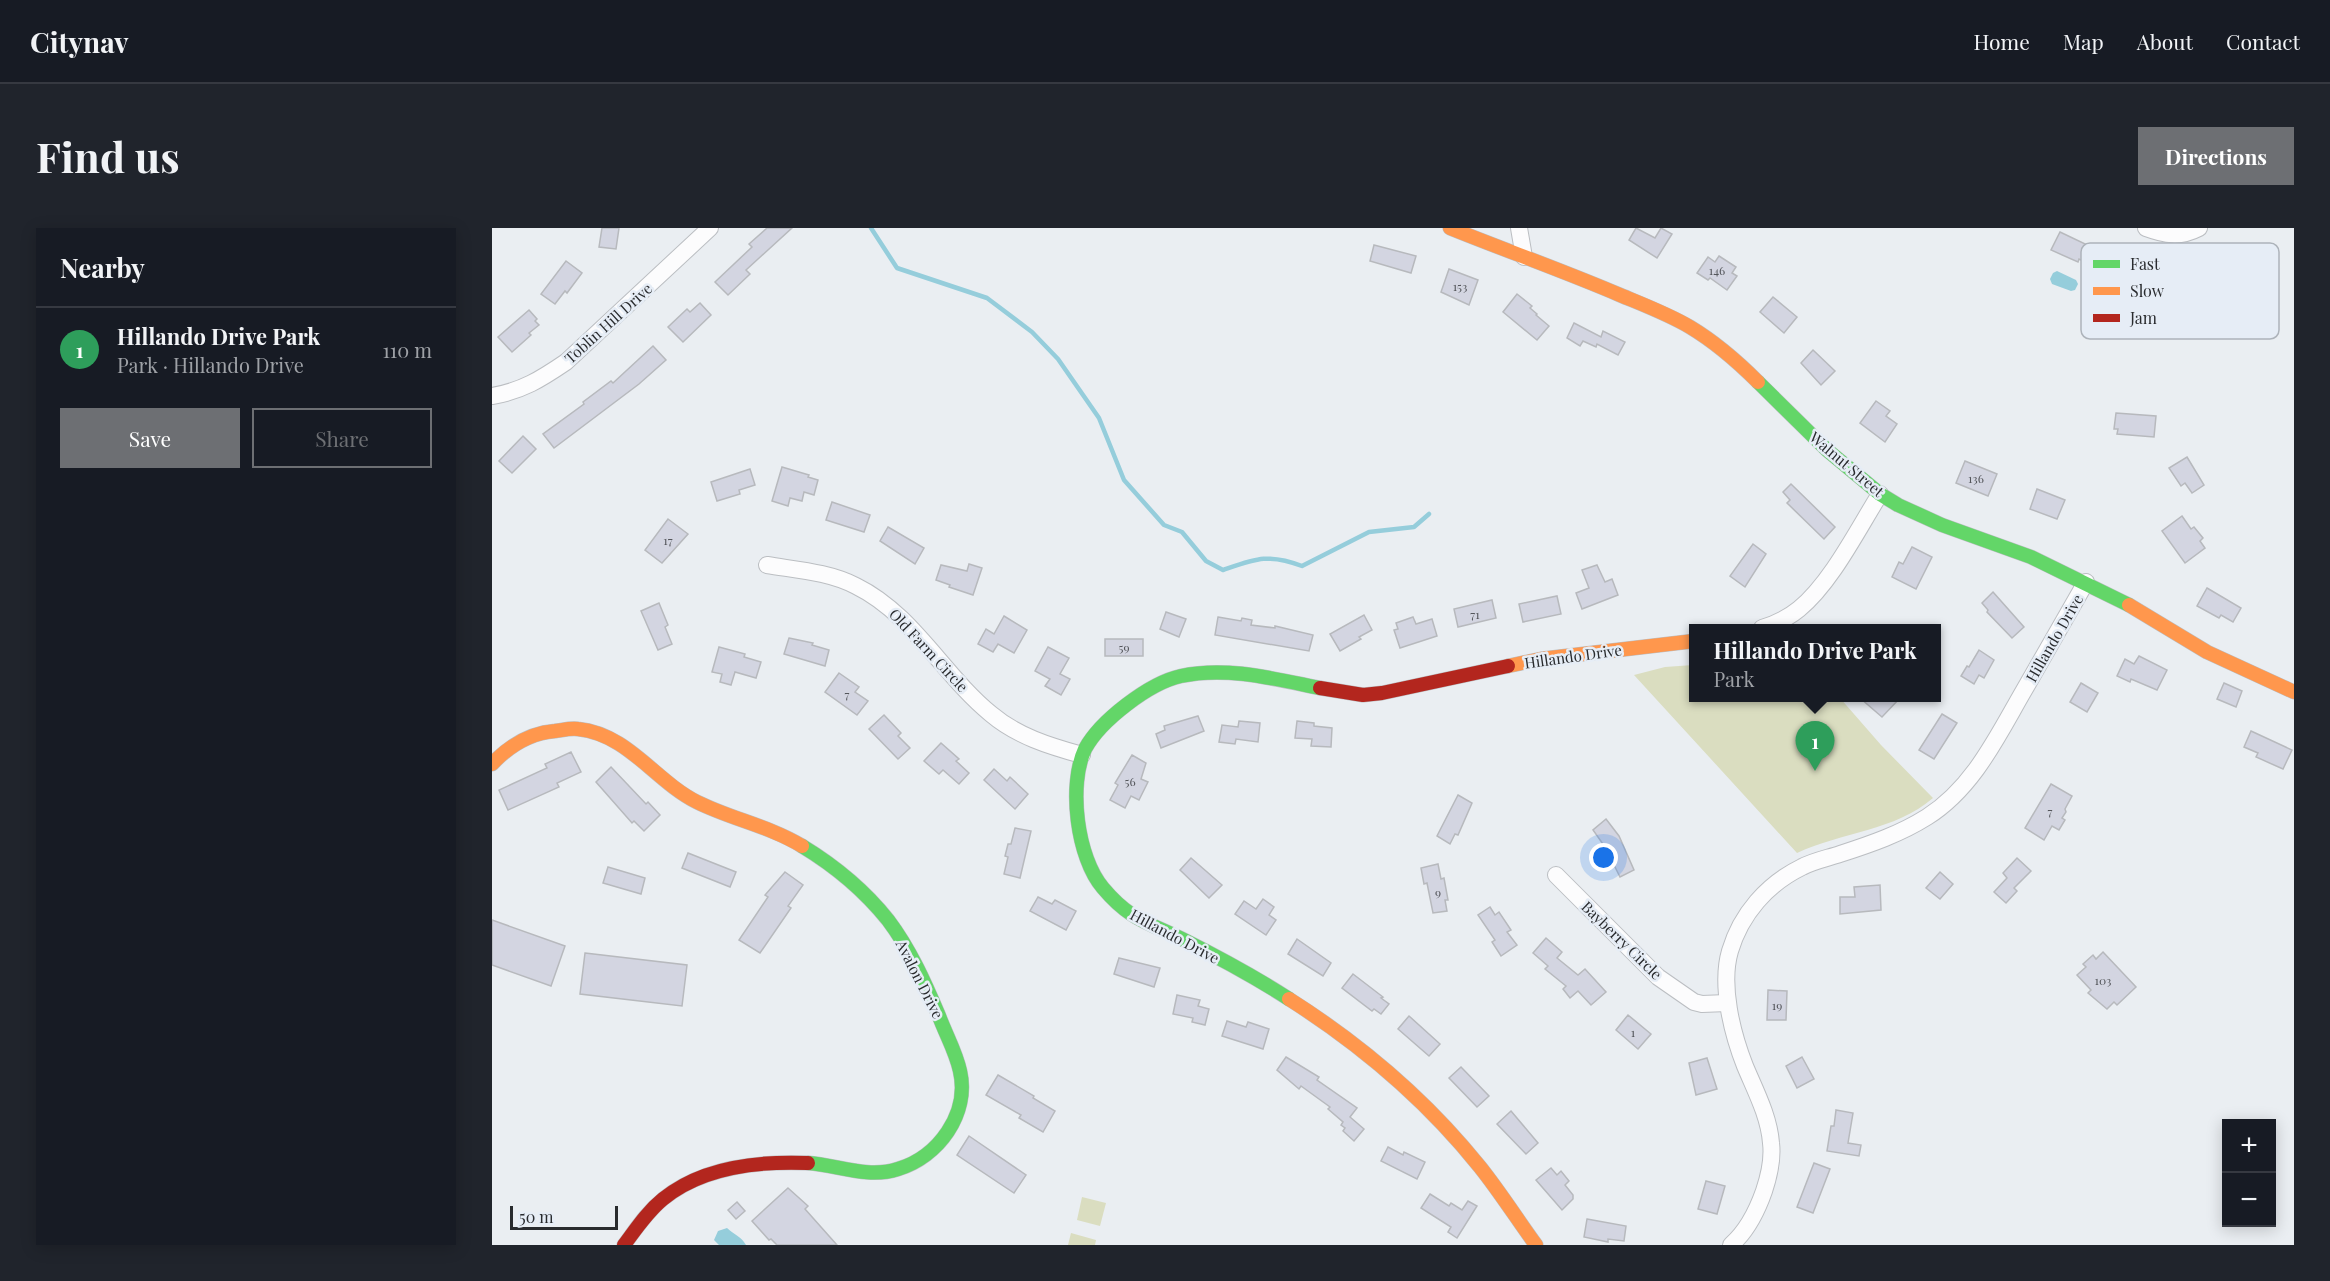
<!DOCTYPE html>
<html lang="en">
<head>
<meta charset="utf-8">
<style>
	body { margin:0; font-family:"Playfair Display",serif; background:#20242c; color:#f1f3f6 }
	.controls { position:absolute; right:18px; bottom:18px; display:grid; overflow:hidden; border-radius:0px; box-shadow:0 3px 15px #0003 }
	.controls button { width:54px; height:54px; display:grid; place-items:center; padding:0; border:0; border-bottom:2px solid #363941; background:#171b24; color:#f1f3f6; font:30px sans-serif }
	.scale { position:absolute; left:18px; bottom:15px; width:108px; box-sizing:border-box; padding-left:6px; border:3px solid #292b2e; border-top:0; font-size:16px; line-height:21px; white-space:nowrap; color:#292b2e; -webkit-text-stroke:4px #e6edf6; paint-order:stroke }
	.you { position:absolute; left:1112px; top:630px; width:21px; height:21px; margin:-15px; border:4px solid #fff; border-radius:50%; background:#1a73e8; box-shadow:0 0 0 9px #1a73e833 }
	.badge { display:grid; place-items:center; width:39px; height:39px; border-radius:50%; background:#6d6f73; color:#fff; font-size:20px; font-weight:700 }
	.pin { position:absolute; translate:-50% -50px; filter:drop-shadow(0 2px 3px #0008) }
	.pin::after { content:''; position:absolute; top:32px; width:21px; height:18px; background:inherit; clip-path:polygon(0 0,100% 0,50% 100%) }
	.popup { position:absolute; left:1197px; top:396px; width:252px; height:78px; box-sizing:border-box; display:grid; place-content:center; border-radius:0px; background:#171b24; filter:drop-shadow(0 2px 4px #0005); font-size:20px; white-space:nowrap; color:#9ea1a6 }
	.popup b { font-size:22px; color:#f1f3f6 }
	.popup::after { content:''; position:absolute; left:50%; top:100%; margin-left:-12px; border:12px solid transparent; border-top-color:#171b24 }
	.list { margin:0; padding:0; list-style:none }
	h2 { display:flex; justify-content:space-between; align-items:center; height:78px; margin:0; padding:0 24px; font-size:26px }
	h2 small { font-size:20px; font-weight:400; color:#9ea1a6 }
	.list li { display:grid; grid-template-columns:39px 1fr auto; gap:18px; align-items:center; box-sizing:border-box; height:84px; padding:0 24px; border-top:2px solid #363941 }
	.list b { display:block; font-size:22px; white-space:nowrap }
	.list p { margin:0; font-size:20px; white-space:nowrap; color:#9ea1a6 }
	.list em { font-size:20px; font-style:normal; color:#9ea1a6 }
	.actions { display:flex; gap:12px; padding:18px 24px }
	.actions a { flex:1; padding:14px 0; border:2px solid #6d6f73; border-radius:0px; text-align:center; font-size:21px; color:#6d6f73 }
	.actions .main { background:#6d6f73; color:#fff }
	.map { position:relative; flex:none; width:1802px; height:1017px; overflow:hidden; border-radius:0px }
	header { display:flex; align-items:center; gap:36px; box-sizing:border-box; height:84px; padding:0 30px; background:#171b24; border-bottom:2px solid #363941 }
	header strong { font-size:28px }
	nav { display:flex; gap:33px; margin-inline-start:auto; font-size:21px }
	.intro { display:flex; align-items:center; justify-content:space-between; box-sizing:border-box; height:144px; padding:0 36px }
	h1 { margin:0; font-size:42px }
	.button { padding:15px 27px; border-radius:0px; background:#6d6f73; color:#fff; font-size:21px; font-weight:700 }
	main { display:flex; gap:36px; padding:0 36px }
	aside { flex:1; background:#171b24; border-radius:0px; box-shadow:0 3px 15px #0003 }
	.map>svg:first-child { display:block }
	.green { fill:#daddc0 }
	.water { fill:#95cddb }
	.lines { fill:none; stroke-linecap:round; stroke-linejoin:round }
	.stream { stroke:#95cddb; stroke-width:4.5 }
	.building { fill:#d3d5e1; stroke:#b7b9bd; stroke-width:1.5 }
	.street-casing { stroke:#bbbec2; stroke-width:18 }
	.fast-casing { stroke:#bbbec2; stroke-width:15 }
	.slow-casing { stroke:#bbbec2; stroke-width:15 }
	.jam-casing { stroke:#bbbec2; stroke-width:15 }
	.street { stroke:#fcfcfd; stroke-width:16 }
	.fast { stroke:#63d668; stroke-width:14 }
	.slow { stroke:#ff974d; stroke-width:14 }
	.jam { stroke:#b3261e; stroke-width:14 }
	.labels { text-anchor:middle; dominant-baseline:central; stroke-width:5; stroke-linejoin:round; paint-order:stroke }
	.number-label { font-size:12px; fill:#54565b }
	.street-label { font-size:15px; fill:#292b2e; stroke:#e6edf6 }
	.key { fill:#e6edf6; stroke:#adb3ba; stroke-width:1.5 }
	.key-label { font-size:16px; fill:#292b2e }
</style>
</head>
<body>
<header>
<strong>Citynav</strong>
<nav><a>Home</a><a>Map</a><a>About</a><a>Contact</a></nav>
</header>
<div class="intro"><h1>Find us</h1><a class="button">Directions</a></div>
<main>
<aside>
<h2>Nearby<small></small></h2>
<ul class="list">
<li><span class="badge" style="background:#2e9e5b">1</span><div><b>Hillando Drive Park</b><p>Park · Hillando Drive</p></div><em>110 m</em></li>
</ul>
<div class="actions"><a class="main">Save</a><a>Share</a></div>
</aside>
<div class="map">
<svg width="1802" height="1017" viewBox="0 0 1802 1017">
	<rect width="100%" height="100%" fill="#eaeef2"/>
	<g class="green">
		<path d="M1201,437l1,33h146l41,47 52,53c-38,33 -91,34 -136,55l-163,-178 31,-8z"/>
		<path d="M590,969l24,6 -6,23 -23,-6z"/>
		<path d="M579,1005l25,7 -1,5h-27z"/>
	</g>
	<g class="water">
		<path d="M1565,43l19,9 2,4 -3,6 -4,1 -19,-7 -2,-5 3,-6z"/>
		<path d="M235,1000c7,7 14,8 19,17h-27l-5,-5 4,-9z"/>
	</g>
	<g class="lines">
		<path class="stream" d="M379,0l26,40 90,30 45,34 26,27 41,59 25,62 40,45 18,7 24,29 17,9c32,-11 45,-17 79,-4l67,-34 45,-5 15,-13"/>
	</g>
	<g class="building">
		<path d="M110,0h17l-3,21 -17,-2z"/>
		<path d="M275,0h25l-46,42 4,4 -22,21 -13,-13 37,-35 -3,-3z"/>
		<path d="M1144,0l19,10 6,-10 11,6 -15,24 -28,-18z"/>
		<path d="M1568,4l40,19 -7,15 -14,-7 -1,3 -27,-12z"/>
		<path d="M882,17l42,11 -5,17 -41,-12z"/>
		<path d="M1227,28l17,11 -4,6 5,3 -10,14 -17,-12 -2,2 -11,-7 11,-16 7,5z"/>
		<path d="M1746,29l10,18 -24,13 -2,-4 -13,7 -8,-13z"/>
		<path d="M74,33l16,12 -15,20 -2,-2 -10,13 -14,-10z"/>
		<path d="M957,41l29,11 -9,25 -28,-13z"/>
		<path d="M1632,41l26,7 2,-7 16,4 -6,23 -16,-5 -1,4 -7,-3 -1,3 -19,-6z"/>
		<path d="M1025,66l15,12 -2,2 7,6 -1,1 13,11 -12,14 -34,-28z"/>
		<path d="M1281,69l24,20 -13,16 -24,-21z"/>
		<path d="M208,75l11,12 -28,27 -15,-15 19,-18 3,3z"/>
		<path d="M37,82l8,9 -2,2 4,4 -10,8 2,2 -19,17 -14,-15z"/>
		<path d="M1082,95l27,14 2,-6 22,11 -7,13 -21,-11 -1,3 -13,-6 -3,5 -13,-8z"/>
		<path d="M161,118l13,14 -27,24 -85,64 -11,-14 41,-30 -1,-2 28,-21 2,2z"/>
		<path d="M1321,122l22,21 -14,14 -20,-22z"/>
		<path d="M1384,173l14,10 -4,5 11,8 -12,18 -25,-19z"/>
		<path d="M1624,185l40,3 -2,21 -37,-3 1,-5h-4z"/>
		<path d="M31,208l13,13 -24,24 -13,-12z"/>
		<path d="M1695,229l17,28 -12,8 -7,-10 -4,3 -12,-18z"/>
		<path d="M1473,233l32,13 -9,22 -32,-13z"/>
		<path d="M290,239l27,8 -1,2 10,3 -4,15 -10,-3 -2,9 -12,-3 -2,8 -16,-5z"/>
		<path d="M258,241l5,16 -16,5 1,4 -23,7 -6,-19z"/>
		<path d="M1299,256l44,43 -11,12 -37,-36 3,-3 -7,-8z"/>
		<path d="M1545,261l28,11 -8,19 -27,-10z"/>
		<path d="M340,274l38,13 -6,17 -38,-12z"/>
		<path d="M1690,288l9,13 3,-2 9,11 -3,3 5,7 -20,15 -23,-32z"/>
		<path d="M176,291l20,15 -26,29 -17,-13z"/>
		<path d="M396,299l36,21 -9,16 -35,-23z"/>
		<path d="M1261,316l13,10 -21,33 -15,-11z"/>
		<path d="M1420,319l20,10 -16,32 -24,-12 7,-15 4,2z"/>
		<path d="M477,336l13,4 -9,27 -24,-8 1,-2 -14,-5 5,-15 26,6z"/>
		<path d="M1105,337l8,17 7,-3 6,16 -36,14 -6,-16 13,-5 -7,-18z"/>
		<path d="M1715,360l34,20 -8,14 -12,-7 -2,3 -22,-12z"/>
		<path d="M1501,364l31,35 -12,11 -25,-26 1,-2 -6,-7z"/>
		<path d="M1065,368l4,18 -38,8 -4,-18z"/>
		<path d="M1000,372l4,18 -38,9 -4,-18z"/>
		<path d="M167,375l9,22 -3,2 7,17 -14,6 -17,-39z"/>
		<path d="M674,384l20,7 -7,18 -19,-8z"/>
		<path d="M872,387l8,15 -13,7 2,2 -21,12 -10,-17z"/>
		<path d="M512,388l23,14 -13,23 -16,-9 -5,8 -15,-8 8,-15 8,5z"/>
		<path d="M726,389l23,4 1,-3 10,2 -1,5 24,3v-2l38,9 -4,16 -94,-16z"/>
		<path d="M921,389l3,7 16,-5 5,17 -37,12 -6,-18 4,-1 -2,-6z"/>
		<path d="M297,410l24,5 -1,2 17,5 -4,16 -41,-12z"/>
		<rect x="613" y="411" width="38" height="17"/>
		<path d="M227,419l26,7 -1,3 17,5 -5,16 -21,-6 -4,13 -11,-3 2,-8 -10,-2z"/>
		<path d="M556,419l21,11 -9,16 10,5 -9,16 -16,-9 5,-7 -15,-8z"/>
		<path d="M1487,422l15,10 -10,18 -5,-3 -5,9 -13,-8 6,-10 2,1z"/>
		<path d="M1647,428l28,14 -10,20 -26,-11 -1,3 -13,-6 8,-17 9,5z"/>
		<path d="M347,445l20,14 -4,5 13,9 -11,14 -32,-23z"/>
		<path d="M1589,455l17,10 -11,19 -17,-10z"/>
		<path d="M1732,455l18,8 -6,16 -19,-8z"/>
		<path d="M1368,470h40l-18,19z"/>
		<path d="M1450,486l15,9 -23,36 -15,-9z"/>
		<path d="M392,487l17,18 -3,3 12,12 -12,11 -29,-30z"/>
		<path d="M706,488l6,15 -43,17 -5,-14 9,-4 -1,-4z"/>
		<path d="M747,493l21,2 -2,19 -22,-3 -1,5 -16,-2 3,-17 16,2z"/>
		<path d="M805,493l17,2v3l18,2 -1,19 -20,-1 1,-7 -17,-1z"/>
		<path d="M1759,503l41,19 -9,19 -27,-12 2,-4 -14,-6z"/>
		<path d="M449,515l18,16 -3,2 13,12 -10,11 -16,-14 -4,4 -15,-13z"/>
		<path d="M79,524l10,20 -24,11 2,4 -51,23 -9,-20 48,-22 -2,-4z"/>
		<path d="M640,527l14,8 -5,16 7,3 -9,18 -8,-4 -6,12 -15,-8 8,-15 -3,-2z"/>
		<path d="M119,539l35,37 2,-2 12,13 -16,16 -10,-10 -2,2 -36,-41z"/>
		<path d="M502,541l13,12 3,-4 18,17 -13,15 -31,-29z"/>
		<path d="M1559,556l21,12 -7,13 1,3 -4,6 3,2 -6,10 -7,-4 -8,14 -19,-12z"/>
		<path d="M966,567l14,8 -14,32 -3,-1 -5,10 -13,-8z"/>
		<path d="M1114,591l13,17 15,34 -14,7 -15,-30 -12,-17z"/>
		<path d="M523,600l16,3 -11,47 -16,-4 4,-17 -3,-1 3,-12h3z"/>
		<path d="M196,625l48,19 -6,15 -48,-19z"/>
		<path d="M699,630l31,27 -13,13 -29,-28z"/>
		<path d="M1525,630l14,13 -17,17 3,3 -11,12 -12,-11 13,-14 -4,-5z"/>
		<path d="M946,636l3,15 3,-1 4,22h-3l2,11 -14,2 -6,-30 -3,1 -3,-16z"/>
		<path d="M116,639l37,11 -4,16 -38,-11z"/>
		<path d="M293,644l18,13 -15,21 3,2 -31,45 -21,-13 29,-43 -3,-2z"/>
		<path d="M1448,644l13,12 -13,15 -14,-11z"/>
		<path d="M1388,657l1,25 -41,4v-17h15l-1,-10z"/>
		<path d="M546,669l14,7 3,-4 21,11 -10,19 -36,-19z"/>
		<path d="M771,671l11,8 -5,8 7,5 -10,15 -31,-21 9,-13 12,8z"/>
		<path d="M998,679l5,8 4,-3 12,18 -4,2 10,13 -16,11 -9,-14 3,-2 -17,-25z"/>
		<path d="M0,692l73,26 -14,40 -59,-21z"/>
		<path d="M1054,710l16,14 -5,6 21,17 7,-6 21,23 -15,13 -13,-14 -8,7 -7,-9 3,-3 -21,-17 3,-3 -15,-13z"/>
		<path d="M805,711l34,24 -8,13 -35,-22z"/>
		<path d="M1611,724l33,35 -19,18 -3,-3 -7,7 -19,-16 3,-3 -14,-15 9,-8 -3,-3 10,-9 3,4z"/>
		<path d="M93,725l102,12 -5,41 -102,-12z"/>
		<path d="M627,730l41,10 -6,19 -40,-13z"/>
		<path d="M861,746l30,23 -2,1 8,6 -8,10 -7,-5 -2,2 -30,-23z"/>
		<path d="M1276,762l19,1 -1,29h-19z"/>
		<path d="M685,767l23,5 -2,6 11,3 -4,16 -13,-3 1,-4 -20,-4z"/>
		<path d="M1136,787l23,19 -13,15 -22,-19z"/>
		<path d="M917,788l31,28 -11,12 -31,-27z"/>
		<path d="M735,793l19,6 2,-5 21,7 -6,20 -41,-13z"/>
		<path d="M794,829l33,20 -2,3 40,28 -7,9 14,12 -10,12 -11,-10 2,-3 -4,-3 2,-3 -15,-13 2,-2 -29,-21 -2,3 -22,-19z"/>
		<path d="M1310,829l12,22 -17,9 -11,-22z"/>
		<path d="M1215,830l10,31 -21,6 -7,-32z"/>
		<path d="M969,839l28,29 -12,11 -28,-29z"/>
		<path d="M506,847l36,21 -1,2 22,13 -12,21 -24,-14 2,-3 -35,-20z"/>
		<path d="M1344,882l17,3 -5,30 13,2 -2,11 -32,-5 4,-25h3z"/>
		<path d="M1019,883l27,32 -12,11 -29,-30z"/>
		<path d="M477,908l57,39 -12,18 -57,-38z"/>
		<path d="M896,919l15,8 1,-3 21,10 -8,17 -36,-18z"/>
		<path d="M1322,935l16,6 -17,44 -16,-6z"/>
		<path d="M1059,940l6,7 4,-4 8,10 -4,4 8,10v4l-11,11 -26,-30z"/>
		<path d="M1214,953l19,5 -8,28 -19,-5z"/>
		<path d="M296,960l20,18 -3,3 32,36h-60l-6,-6 -2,1 -17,-19z"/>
		<path d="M938,966l19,12 2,-3 11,7 6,-9 9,5 -20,32 -9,-6 3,-5 -30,-19z"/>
		<path d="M245,974l8,9 -9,8 -8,-9z"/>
		<path d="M1095,991l39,7 -2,15 -16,-2v3l-24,-5z"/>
	</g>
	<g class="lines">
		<defs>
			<g id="street">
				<path d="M1027,0l5,29"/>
				<path d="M1654,0c19,7 34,10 53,0"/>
				<path d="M0,168c30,-5 49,-17 74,-34l144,-134"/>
				<path d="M275,337c30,5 62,7 89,21 57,28 87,89 135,128 26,22 58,32 91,41"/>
				<path d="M1270,400c13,-4 26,-10 37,-19 32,-26 59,-80 81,-115"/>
				<path d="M1064,647l102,102 36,25 8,2 25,-1"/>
				<path d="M1239,1017c16,-14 26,-34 33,-54 5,-15 9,-32 7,-48 -2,-27 -16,-53 -26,-77 -13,-33 -25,-81 -15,-115 11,-37 37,-67 72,-84 11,-6 26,-9 38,-13 31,-10 60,-20 87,-37 46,-29 70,-80 96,-125 21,-36 42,-73 63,-110"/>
			</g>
			<g id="fast">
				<path d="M1266,154l69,68 53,44 18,11 44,20 89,32 98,48"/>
				<path d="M310,618c33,20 62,44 86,74 22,29 37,63 51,96 7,19 17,36 21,55 10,43 -22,86 -62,98 -31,10 -60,-4 -90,-6"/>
				<path d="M797,771c-34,-22 -71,-42 -107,-60 -35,-17 -52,-19 -79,-51 -26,-30 -35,-103 -18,-139 15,-28 64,-66 96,-73 46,-10 94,3 139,12"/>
			</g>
			<g id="slow">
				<path d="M958,0c57,23 114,43 170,67 24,10 48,19 70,32 25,15 47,34 68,55"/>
				<path d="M1637,377l78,47 87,40"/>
				<path d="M1016,438l33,-7 153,-18"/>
				<path d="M0,536c17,-18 38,-31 63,-33 8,-1 15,-3 23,-2 50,5 77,52 119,73 34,17 72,24 105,44"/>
				<path d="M797,771c71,45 138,102 191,168 20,25 37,52 56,78"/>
			</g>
			<g id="jam">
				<path d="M828,460l43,7 19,-2 126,-27"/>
				<path d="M132,1017c12,-16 23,-33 39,-46 39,-32 96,-38 145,-36"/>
			</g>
		</defs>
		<use href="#street" class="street-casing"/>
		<use href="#fast" class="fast-casing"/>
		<use href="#slow" class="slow-casing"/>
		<use href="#jam" class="jam-casing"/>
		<use href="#street" class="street"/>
		<use href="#fast" class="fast"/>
		<use href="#slow" class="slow"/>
		<use href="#jam" class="jam"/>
	</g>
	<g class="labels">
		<g class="number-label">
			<text x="1225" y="42">146</text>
			<text x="968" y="58">153</text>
			<text x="1484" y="250">136</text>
			<text x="176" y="312">17</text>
			<text x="983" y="386">71</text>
			<text x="632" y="419">59</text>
			<text x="355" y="466">7</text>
			<text x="638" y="553">56</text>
			<text x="1558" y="583">7</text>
			<text x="946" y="664">9</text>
			<text x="1611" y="752">103</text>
			<text x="1285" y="777">19</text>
			<text x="1141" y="804">1</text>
		</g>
		<g class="street-label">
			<text transform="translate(116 95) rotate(-42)">Toblin Hill Drive</text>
			<text transform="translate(1355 236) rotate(40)">Walnut Street</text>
			<text transform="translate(1562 410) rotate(-60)">Hillando Drive</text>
			<text transform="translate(437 422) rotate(47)">Old Farm Circle</text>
			<text transform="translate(1081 428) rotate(-8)">Hillando Drive</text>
			<text transform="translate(683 708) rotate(28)">Hillando Drive</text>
			<text transform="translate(1130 712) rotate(44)">Bayberry Circle</text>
			<text transform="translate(428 751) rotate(63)">Avalon Drive</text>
		</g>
	</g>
	<rect x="1589" y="15" width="198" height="96" rx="9" class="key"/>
	<rect x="1601" y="32" width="27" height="8" fill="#63d668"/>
	<rect x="1601" y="59" width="27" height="8" fill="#ff974d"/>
	<rect x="1601" y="86" width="27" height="8" fill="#b3261e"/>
	<g class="key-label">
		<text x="1638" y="42">Fast</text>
		<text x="1638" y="69">Slow</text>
		<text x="1638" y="96">Jam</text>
	</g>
</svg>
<div class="controls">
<button>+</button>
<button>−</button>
</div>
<div class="scale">50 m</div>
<div class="you"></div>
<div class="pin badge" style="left:1323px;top:543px;background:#2e9e5b">1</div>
<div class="popup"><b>Hillando Drive Park</b>Park</div>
</div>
</main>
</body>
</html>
